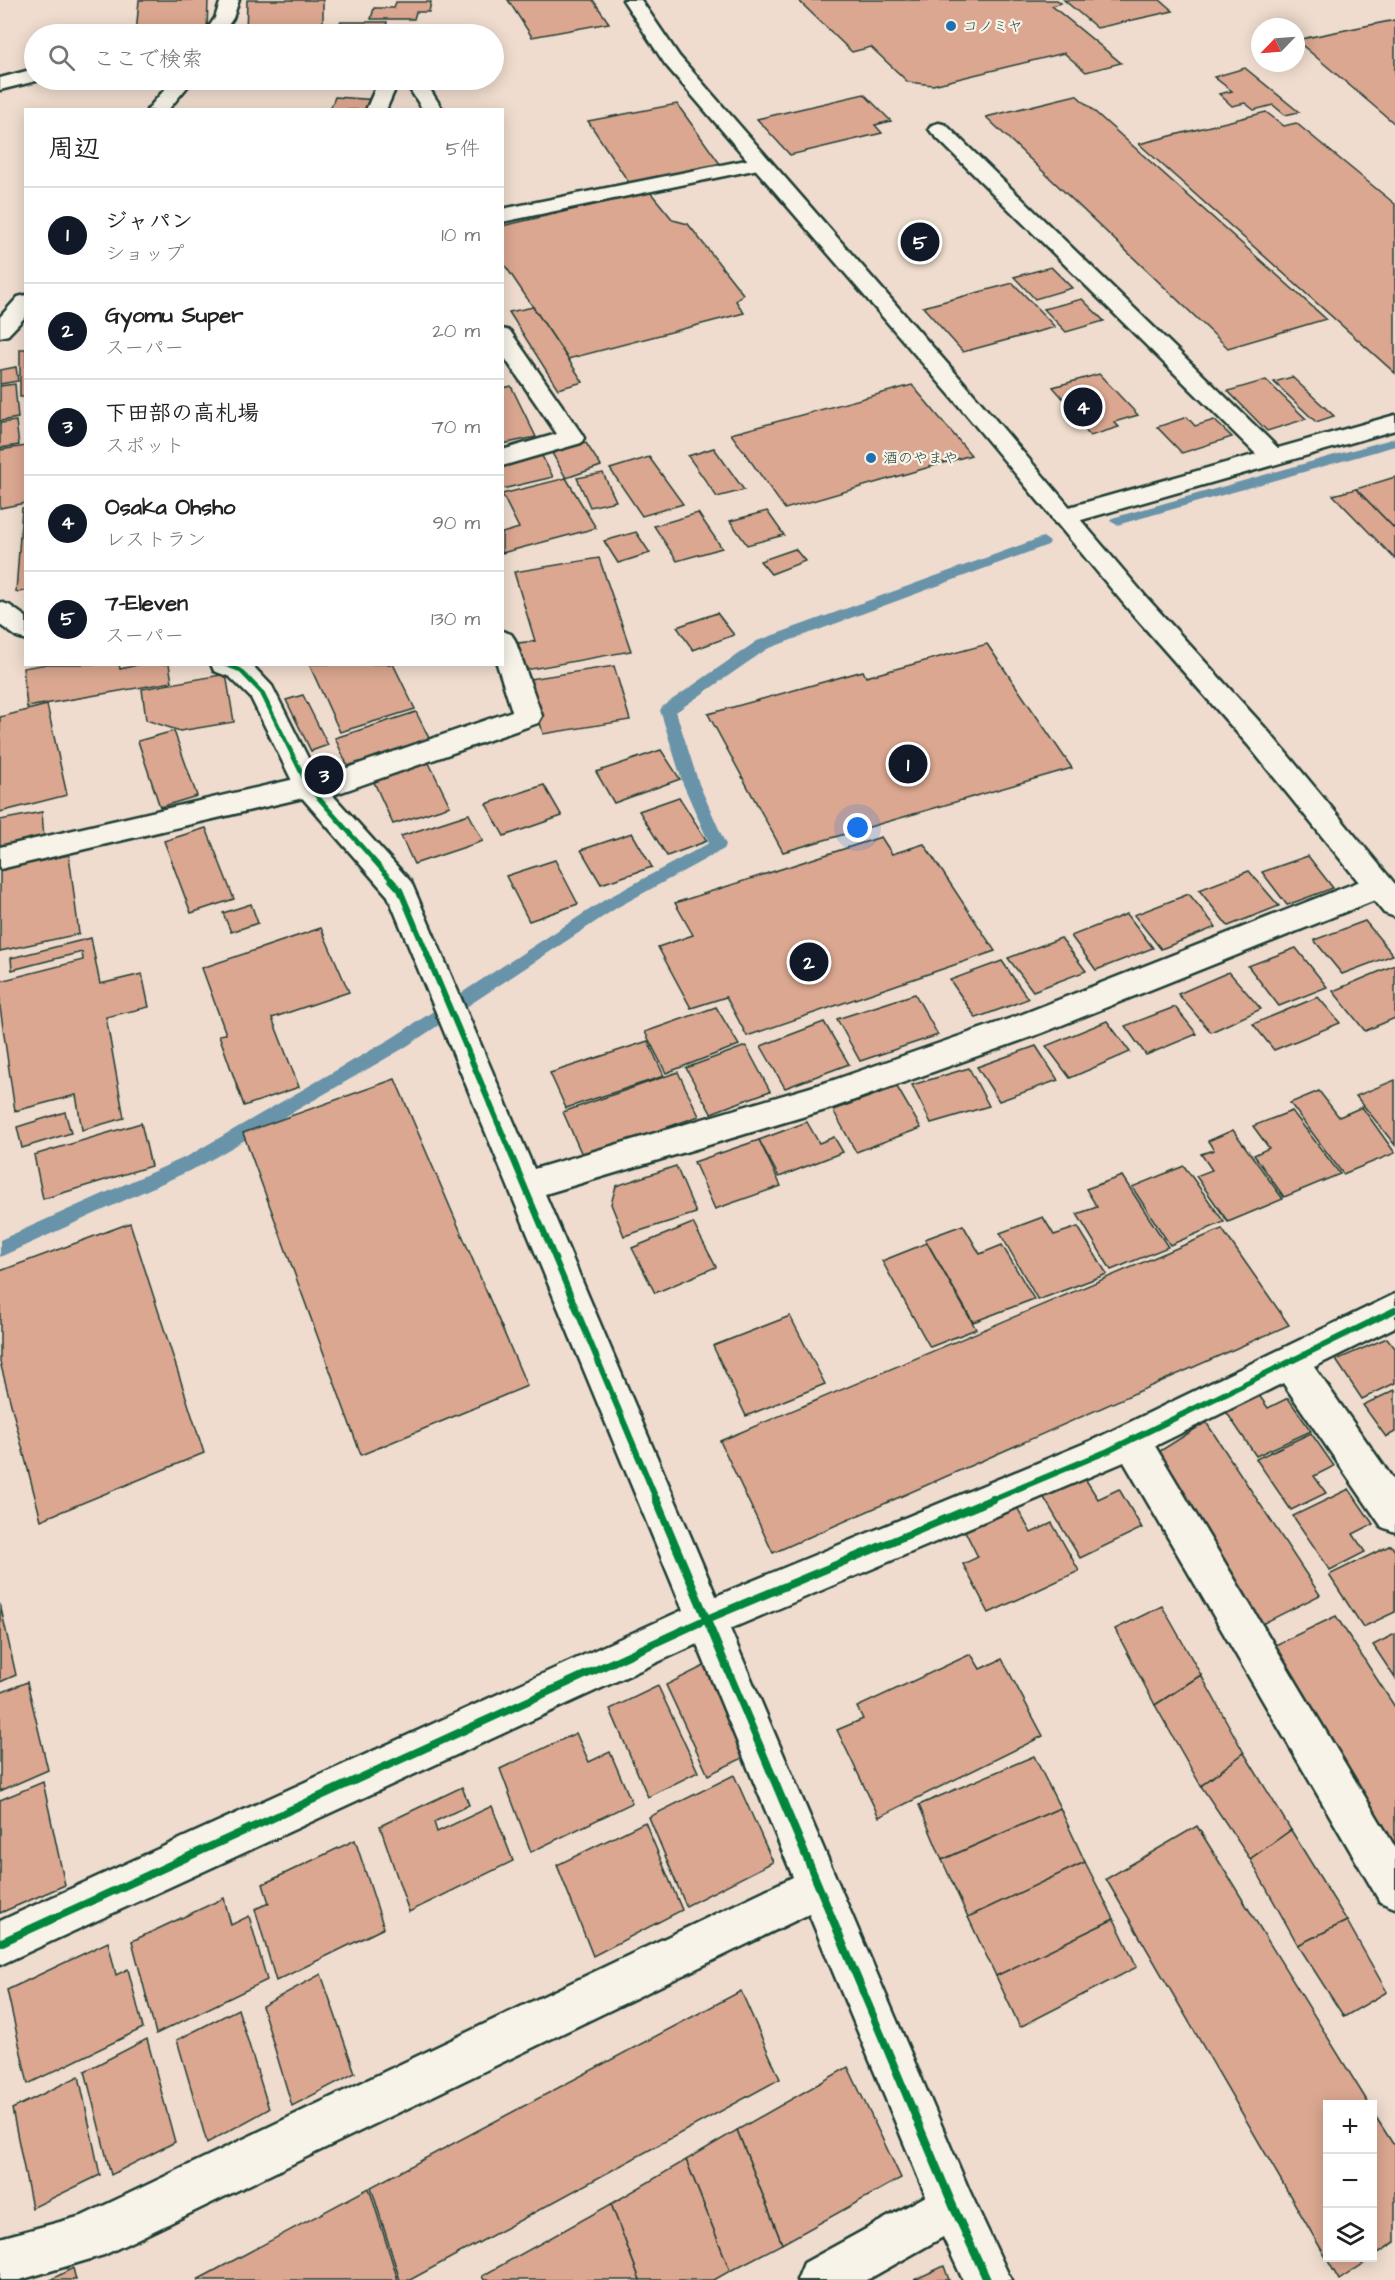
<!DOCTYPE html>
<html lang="ja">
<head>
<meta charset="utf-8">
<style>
	body { margin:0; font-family:"Architects Daughter","Klee One",sans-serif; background:#f2f2f2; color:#222 }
	.controls { position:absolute; right:18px; bottom:18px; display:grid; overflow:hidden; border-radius:0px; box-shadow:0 3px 15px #0003 }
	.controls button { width:54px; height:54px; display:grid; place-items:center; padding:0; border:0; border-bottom:2px solid #e0e0e0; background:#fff; color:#222; font:30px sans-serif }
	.compass { position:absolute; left:1251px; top:18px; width:54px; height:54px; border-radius:50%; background:#fff; box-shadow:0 3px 15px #0003; rotate:245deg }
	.you { position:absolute; left:858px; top:828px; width:21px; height:21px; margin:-15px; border:4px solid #fff; border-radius:50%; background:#1a73e8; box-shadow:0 0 0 9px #1a73e833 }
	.badge { display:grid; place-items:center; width:39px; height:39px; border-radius:50%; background:#111827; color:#fff; font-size:20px; font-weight:700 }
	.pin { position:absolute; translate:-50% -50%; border:3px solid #fff; box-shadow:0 2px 6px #0006 }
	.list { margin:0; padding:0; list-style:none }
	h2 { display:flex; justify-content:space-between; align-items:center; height:78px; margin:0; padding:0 24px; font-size:26px }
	h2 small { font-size:20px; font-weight:400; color:#767676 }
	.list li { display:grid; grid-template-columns:39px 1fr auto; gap:18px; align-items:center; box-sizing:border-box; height:96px; padding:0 24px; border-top:2px solid #e0e0e0 }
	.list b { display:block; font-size:22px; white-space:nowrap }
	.list p { margin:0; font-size:20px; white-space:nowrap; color:#767676 }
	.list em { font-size:20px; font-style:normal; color:#767676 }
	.icon { flex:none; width:33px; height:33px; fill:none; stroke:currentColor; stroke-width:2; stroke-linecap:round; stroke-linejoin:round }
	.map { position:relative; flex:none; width:1395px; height:2280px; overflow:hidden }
	.search { position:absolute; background:#fff; box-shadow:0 3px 15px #0003; left:24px; top:24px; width:480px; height:66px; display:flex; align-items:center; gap:15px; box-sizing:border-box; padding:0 21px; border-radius:33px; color:#767676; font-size:22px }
	.panel { position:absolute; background:#fff; box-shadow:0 3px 15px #0003; left:24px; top:108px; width:480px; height:558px; border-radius:0px }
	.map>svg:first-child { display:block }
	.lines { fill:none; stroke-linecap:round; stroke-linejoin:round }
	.stream { fill:#6893a9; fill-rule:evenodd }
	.building { fill:#dba790; stroke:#1f3d34; stroke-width:1.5 }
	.service-casing { stroke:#1f3d34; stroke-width:5 }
	.minor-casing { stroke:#1f3d34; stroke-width:5 }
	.tertiary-casing { stroke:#1f3d34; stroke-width:5 }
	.service { fill:#f7f3e8; fill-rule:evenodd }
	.minor { fill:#f7f3e8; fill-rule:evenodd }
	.tertiary { fill:#f7f3e8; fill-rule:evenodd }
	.cycleway-far2-casing { stroke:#f7f3e8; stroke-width:8 }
	.cycleway-far1-casing { stroke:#f7f3e8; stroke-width:10 }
	.cycleway-casing { stroke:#f7f3e8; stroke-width:11 }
	.cycleway-far2 { stroke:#00873e; stroke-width:4.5 }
	.cycleway-far1 { stroke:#00873e; stroke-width:6 }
	.cycleway { stroke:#00873e; stroke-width:8 }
	.poi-dot { fill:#1f6fb2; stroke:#f7f3e8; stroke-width:2 }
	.labels { text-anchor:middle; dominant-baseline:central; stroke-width:4.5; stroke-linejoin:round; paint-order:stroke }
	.far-poi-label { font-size:15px; fill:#1f3d34; stroke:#f7f3e8; text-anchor:start }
</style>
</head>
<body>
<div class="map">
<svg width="1395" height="2280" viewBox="0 0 1395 2280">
	<rect width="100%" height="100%" fill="#efdcce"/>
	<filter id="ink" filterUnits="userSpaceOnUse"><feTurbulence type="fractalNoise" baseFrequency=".0167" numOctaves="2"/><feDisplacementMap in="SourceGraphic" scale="12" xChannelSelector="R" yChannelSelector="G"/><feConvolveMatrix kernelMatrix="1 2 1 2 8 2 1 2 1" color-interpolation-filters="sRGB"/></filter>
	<g filter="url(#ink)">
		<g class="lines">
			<g class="stream">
				<path d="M1395,438v8l-278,79 -7,-4 2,-3z"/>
				<path d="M1043,537l7,5 -2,3 -281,104 -91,63 23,72 27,61 -2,4 -106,58 -214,141 -204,118 -200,91v-17l188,-84 204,-118 214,-139 103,-56 -26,-59 -23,-74 3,-4 94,-65z"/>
			</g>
		</g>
		<g class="building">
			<path d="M139,0h69l-1,31 -71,3z"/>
			<path d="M247,0h76v33l-77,1z"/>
			<path d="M508,0h85l16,23 -77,14z"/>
			<path d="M798,0h259l4,3 -9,3 69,57 -35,9 -22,-19 -131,32 -25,-3 -37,-35 -19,5z"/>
			<path d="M1064,0h96l13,11 -76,17z"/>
			<path d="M396,2h35l-2,10h-13l-2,7h-43l3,-11h20z"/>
			<path d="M1395,20v104l-99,-84z"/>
			<path d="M340,22h47l-2,12h-47z"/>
			<path d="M1245,68l54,44 -14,3 -12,-10 -19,5 -9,-7 -13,3 -13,-12 13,-3 -18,-14z"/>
			<path d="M357,80h23l-3,7 -23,-1z"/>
			<path d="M864,94l27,27 -16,4 7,8 -92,22 -33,-36z"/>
			<path d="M1076,95l250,224 -98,29 -242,-231z"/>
			<path d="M335,97l43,3 -4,10h-44z"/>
			<path d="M677,104l46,64 -92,18 -43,-65z"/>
			<path d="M1266,112l18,14 12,-3 99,81v169l-256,-229z"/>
			<path d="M650,192l23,28 15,4 55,70 -7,7 8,12 -176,46 -66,-98v-35z"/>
			<path d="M1051,267l21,21 -37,11 -21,-22z"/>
			<path d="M1013,283l42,44 -92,25 -40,-45z"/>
			<path d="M1082,299l22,22 -38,11 -22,-23z"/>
			<path d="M533,307l35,52 15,23 -25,7 -49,-77z"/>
			<rect x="20" y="349" width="6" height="48"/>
			<path d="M16,367l2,14 -18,3v-14z"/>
			<path d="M1099,374l39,41 -24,7 5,5 -29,9 -19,-22 5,-1 -23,-26z"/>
			<path d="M1292,377l42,39 -18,6 -42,-40z"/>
			<path d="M1266,380l40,39 -39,12 -39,-40z"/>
			<path d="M15,384l3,34 -18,3v-35z"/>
			<path d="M912,385l59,70 -186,54 -54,-75z"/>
			<path d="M511,386l25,51 -34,7v-56z"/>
			<path d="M1187,417l8,9 19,-6 18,17 -50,16 -25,-26z"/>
			<path d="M16,421l3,24 -19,3v-25z"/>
			<path d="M586,443l15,23 -35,12 -14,-25z"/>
			<path d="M26,446v57l-26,5v-58z"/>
			<path d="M714,448l30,42 -27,7 -29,-41z"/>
			<path d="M542,456l11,21 -51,12v-23z"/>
			<path d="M649,457l34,47 -41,12 -32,-47z"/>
			<path d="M603,473l13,28 -26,6 -13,-29z"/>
			<path d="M1395,477v52l-39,-40z"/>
			<path d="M566,478l30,50 -94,25v-20l17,-5 -17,-34z"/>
			<path d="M1356,489l39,40v30l-62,-64z"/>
			<path d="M22,508h4v83l-10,1z"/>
			<path d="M767,511l17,24 -37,10 -17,-24z"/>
			<path d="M698,513l24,35 -45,13 -23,-35z"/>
			<path d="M636,532l14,21 -32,10 -14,-22z"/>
			<path d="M795,549l10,12 -34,13 -11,-13z"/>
			<path d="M599,558l32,93 -105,19 -8,-27 17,-2 -21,-69z"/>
			<path d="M717,613l17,22 -41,15 -16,-23z"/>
			<path d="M987,644l85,124 -289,84 -75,-138 155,-43 3,6z"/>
			<path d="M47,664h72l1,5 21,-5h28l3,18 -145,25 -4,-39z"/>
			<path d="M309,664h84l22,45 -75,23z"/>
			<path d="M614,666l16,54 -87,14 -14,-55z"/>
			<path d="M226,674l8,48 -54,9 -34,-11 -4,-31z"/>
			<path d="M303,695l25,50 -17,6 -25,-51z"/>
			<path d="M47,705l20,90 -67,17v-95z"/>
			<path d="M416,712l16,32 -82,27 -15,-33z"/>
			<path d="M174,731l23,65 -37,11 -22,-66z"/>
			<path d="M661,750l19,29 -66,24 -18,-31z"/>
			<path d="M429,763l21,43 -57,18 -20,-44z"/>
			<path d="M544,785l18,31 -58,20 -18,-32z"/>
			<path d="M679,797l28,44 -40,15 -28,-45z"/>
			<path d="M42,812l2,28 -44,9v-29z"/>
			<path d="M469,814l14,27 -69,23 -13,-28z"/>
			<path d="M206,828l28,71 -43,14 -27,-72z"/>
			<path d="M632,833l20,34 -51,17 -20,-34z"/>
			<path d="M881,837l11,17 32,-10 71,107 -248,85 -21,-39 -35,11 -33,-61 35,-12 -18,-32z"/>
			<path d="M69,855l10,79 -79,17v-82z"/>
			<path d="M1308,856l25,32 -46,17 -25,-33z"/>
			<path d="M555,860l23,44 -49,17 -23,-45z"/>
			<path d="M1249,871l30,35 -51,20 -29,-36z"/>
			<path d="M1189,894l27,33 -55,22 -27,-34z"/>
			<path d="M251,904l7,19 -27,9 -8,-19z"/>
			<path d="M1127,914l26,34 -57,22 -25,-34z"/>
			<path d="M1365,921l28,34 -51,19 -28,-34z"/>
			<path d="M321,928l28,64 -77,26 27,69 -55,19 -25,-71 7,-1 -24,-66z"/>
			<path d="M91,938l9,46 42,-10 7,33 -43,10 18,101 -42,12 -6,-35 -61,16 -15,-104v-26l83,-21 -1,-8 -70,18 -1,-12z"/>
			<path d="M1061,938l25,33 -53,20 -25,-33z"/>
			<path d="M1296,948l31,39 -48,19 -31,-40z"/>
			<path d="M1002,961l26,38 -52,19 -26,-38z"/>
			<path d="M1395,965v53l-30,13 -32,-40z"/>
			<path d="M1229,972l32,37 -50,23 -33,-38z"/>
			<path d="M915,994l23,41 -78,26 -23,-42z"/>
			<path d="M1318,997l22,26 -66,27 -21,-26z"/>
			<path d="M716,1007l23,38 -73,28 -21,-41z"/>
			<path d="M1175,1007l22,27 -51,21 -21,-29z"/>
			<path d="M1107,1021l23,31 -60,26 -24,-32z"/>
			<path d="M824,1022l25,42 -64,24 -24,-42z"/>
			<path d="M648,1041l16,35 -98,32 -16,-35z"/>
			<path d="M746,1046l24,45 -59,22 -25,-45z"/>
			<path d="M1036,1046l22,34 -59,21 -22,-34z"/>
			<path d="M969,1068l20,38 -58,17 -19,-38z"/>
			<path d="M678,1072l21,44 -116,41 -20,-45z"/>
			<path d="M395,1079l132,307 -166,69 -118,-322z"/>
			<path d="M1395,1080v65l-39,-49z"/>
			<path d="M897,1087l24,41 -65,24 -23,-42z"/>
			<path d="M1319,1091l20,26 23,-10 33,46 -52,21 -53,-71z"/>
			<path d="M1292,1111l48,63 -56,23 -30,-42 15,-7 -16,-22z"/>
			<path d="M65,1112l6,21 -49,15 -5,-21z"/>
			<path d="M807,1122l12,21 15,-6 9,15 -64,25 -20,-37z"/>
			<path d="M141,1123l10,43 -108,33 -9,-44z"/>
			<path d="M1233,1130l50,69 -55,23 -32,-46 16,-6 -11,-16 13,-4 -6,-9z"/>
			<path d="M759,1140l22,46 -66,23 -21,-47z"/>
			<path d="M676,1166l20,47 -72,23 -13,-32 5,-18z"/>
			<path d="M1184,1166l40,56 -54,23 -38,-58z"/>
			<path d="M1122,1176l46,71 -57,23 -34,-56 20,-7 -11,-18z"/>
			<path d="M1043,1217l11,18 24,-8 29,47 -69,26 -38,-67z"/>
			<path d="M130,1223l74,230 -163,67 -41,-158v-91z"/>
			<path d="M693,1223l23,44 -61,26 -23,-45z"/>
			<path d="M963,1225l17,29 22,-9 32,54 -61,23 -48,-83z"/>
			<path d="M1222,1229l67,96 -516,228 -53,-112z"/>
			<path d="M927,1243l49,86 -46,18 -48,-86z"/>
			<path d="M790,1316l35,68 -79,32 -33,-70z"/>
			<path d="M1387,1338l8,10v35l-33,16 -26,-39z"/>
			<path d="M1395,1390v42l-9,5 -23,-32z"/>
			<path d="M1256,1391l12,17 20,-10 23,33 -55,25 -33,-49z"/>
			<path d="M1206,1422l114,173 -60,30 -103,-172z"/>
			<path d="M1311,1433l23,33 -20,10 12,17 -35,17 -35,-51z"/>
			<path d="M1084,1477l14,22 21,-10 23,39 -62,30 -37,-62z"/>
			<path d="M1349,1489l24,35 -20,10 12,18 -35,18 -37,-54z"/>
			<path d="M1017,1507l14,26 21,-10 27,48 -90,42 -26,-49 15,-7 -13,-26z"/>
			<path d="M1391,1545l4,6v61l-32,15 -34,-52z"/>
			<path d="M0,1604l16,71 -16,7z"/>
			<path d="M1162,1606l39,69 -46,30 -40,-76z"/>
			<path d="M1336,1616l59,91v147l-126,-206z"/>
			<path d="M1395,1634v44l-22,-33z"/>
			<path d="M971,1654l9,15 22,-10 41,77 -164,81 -42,-87 26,-11 -6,-12z"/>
			<path d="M706,1665l43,90 -41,20 -42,-90z"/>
			<path d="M1201,1675l43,78 -43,33 -46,-81z"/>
			<path d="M27,1682l21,88 -48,21v-98z"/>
			<path d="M658,1686l40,86 -50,25 -38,-88z"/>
			<path d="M576,1733l13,29 21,-10 22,51 -101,49 -31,-83z"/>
			<path d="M1244,1753l47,77 -41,29 -49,-73z"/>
			<path d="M1034,1756l26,52 -118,52 -23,-55z"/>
			<path d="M734,1775l39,87 -87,44 -37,-89z"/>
			<path d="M43,1782l22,103 -65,28v-113z"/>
			<path d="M462,1787l7,18 -35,17 3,10 55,-26 21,55 -104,51 -29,-86z"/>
			<path d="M1060,1808l25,54 -117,55 -26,-57z"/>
			<path d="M645,1822l37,88 -89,46 -36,-91z"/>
			<path d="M1197,1826l172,278h-41v154h44l-33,22 -233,-401z"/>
			<path d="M1291,1830l56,91 -49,24 -48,-86z"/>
			<path d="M355,1840l29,88 -108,53 -21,-72 14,-6 -6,-19z"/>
			<path d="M1085,1862l29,57 -118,57 -28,-59z"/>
			<path d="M224,1898l7,27 18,-9 18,64 -111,54 -24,-93z"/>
			<path d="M1114,1919l23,48 -117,60 -24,-51z"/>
			<path d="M1347,1921l40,71 -43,25 -46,-72z"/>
			<path d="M108,1942l8,33 12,-6 15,59 -115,56 -21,-94z"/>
			<path d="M321,1974l34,99 -63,33 -30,-100z"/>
			<path d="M741,1991l39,88 -370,201h-10l-29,-93z"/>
			<path d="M238,2009l31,100 -62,34 -30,-103z"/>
			<path d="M147,2039l28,103 -64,33 -26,-104z"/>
			<path d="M848,2067l53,111 -119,66 -45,-114z"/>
			<path d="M79,2076l21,99 -68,33 -20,-99z"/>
			<path d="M1372,2111l23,36v95l-23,15z"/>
			<path d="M737,2130l45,114 -52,27 -44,-111z"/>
			<path d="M686,2160l44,111 -16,9h-74l-29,-76z"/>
			<path d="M369,2188l29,92h-201z"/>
			<path d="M611,2204l29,76h-156l-2,-4z"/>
			<path d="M944,2266l5,14h-35z"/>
			<path d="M73,2268l3,12h-26z"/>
		</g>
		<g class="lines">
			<defs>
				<g id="service">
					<path d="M34,69v11h6l-40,10v-12z"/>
					<path d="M379,80h20l-13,30h-20z"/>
					<path d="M939,123l7,2 336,327 3,5 -3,5 -9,3 -9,-3 -332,-329 -3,-4 3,-4z"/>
					<path d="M502,329l8,2 71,102 3,5 -3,5 -79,23v-16l55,-16 -55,-80z"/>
					<path d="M502,631l9,3 4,6 27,76 -4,7 -225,79 -10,-4 -303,71v-22l308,-71 10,2 194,-67 -15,-47h5z"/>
				</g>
				<g id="minor">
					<path d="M221,0h18l-6,18 -11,16h-18l11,-16z"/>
					<path d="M173,80h20l-25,30h-21z"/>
					<path d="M404,80h20l19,30h-20z"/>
					<path d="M761,157l7,2 3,4 -3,4 -266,55v-13z"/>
					<path d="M26,295v21l-18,19 -8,2v-20l18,-20z"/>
					<path d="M1395,415v15l-331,95 -9,-2 -4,-6 4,-6z"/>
					<path d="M0,602l9,3 17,12v23l-9,-3 -17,-12z"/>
					<path d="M211,664h40l21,22 47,94 92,102 123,287 297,-88 189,-66 348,-137 11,-3 11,3 4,8 -4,8 -348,139 -210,75 -287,86 171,402 379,-157 300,-145v33l-81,40 81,115v50l-13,-5 -99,-144 -128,63 240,401v61l-15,-6 -256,-440 -394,167 239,561 42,90h-48l-20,-43 -76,43h-70l7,-17 122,-67 -117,-282 -705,341 -84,25h-20v-42l82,-22 711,-339 -96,-233 -697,321v-44l683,-311 -295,-714 -90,-103 -47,-95 -21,-21 -16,-6z"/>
				</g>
				<path id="tertiary" d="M623,0h18l38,56 286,328 182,214 121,133 127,153v33l-11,-4 -136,-168 -119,-135 -180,-216 -284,-330z"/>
			</defs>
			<use href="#service" class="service-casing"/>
			<use href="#minor" class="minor-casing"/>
			<use href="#tertiary" class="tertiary-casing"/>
			<use href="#service" class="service"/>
			<use href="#minor" class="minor"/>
			<use href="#tertiary" class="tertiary"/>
			<defs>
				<path id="cycleway-far2" d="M224,664l16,6 22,23 46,93 85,96"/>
				<g id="cycleway-far1">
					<path d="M391,880l9,10 257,611"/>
					<path d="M989,1501l119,-50 287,-141"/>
				</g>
				<g id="cycleway">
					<path d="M656,1499l297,707 34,74"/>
					<path d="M0,1943l707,-324 286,-120"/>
				</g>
			</defs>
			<use href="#cycleway-far2" class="cycleway-far2-casing"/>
			<use href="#cycleway-far1" class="cycleway-far1-casing"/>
			<use href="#cycleway" class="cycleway-casing"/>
			<use href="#cycleway-far2" class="cycleway-far2"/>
			<use href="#cycleway-far1" class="cycleway-far1"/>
			<use href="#cycleway" class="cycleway"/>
		</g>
	</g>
	<g class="poi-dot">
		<circle cx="951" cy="26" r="6"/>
		<circle cx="871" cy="458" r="6"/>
	</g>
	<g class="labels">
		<g class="far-poi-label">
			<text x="963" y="26">コノミヤ</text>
			<text x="883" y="458">酒のやまや</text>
		</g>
	</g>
</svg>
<div class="controls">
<button>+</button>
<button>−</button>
<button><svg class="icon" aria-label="layers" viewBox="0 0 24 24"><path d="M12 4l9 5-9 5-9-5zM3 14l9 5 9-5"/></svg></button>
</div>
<svg class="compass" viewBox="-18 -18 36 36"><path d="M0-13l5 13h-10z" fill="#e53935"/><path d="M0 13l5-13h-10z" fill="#767676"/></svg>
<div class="you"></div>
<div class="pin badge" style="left:908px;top:764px">1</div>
<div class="pin badge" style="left:809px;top:962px">2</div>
<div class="pin badge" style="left:324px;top:775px">3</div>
<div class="pin badge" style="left:1083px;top:407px">4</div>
<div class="pin badge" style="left:920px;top:242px">5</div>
<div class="search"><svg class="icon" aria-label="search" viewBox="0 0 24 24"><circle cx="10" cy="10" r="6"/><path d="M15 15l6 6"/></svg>ここで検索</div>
<section class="panel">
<h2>周辺<small>5件</small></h2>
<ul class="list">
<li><span class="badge">1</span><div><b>ジャパン</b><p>ショップ</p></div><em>10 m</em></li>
<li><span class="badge">2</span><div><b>Gyomu Super</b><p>スーパー</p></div><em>20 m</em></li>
<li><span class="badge">3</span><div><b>下田部の高札場</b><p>スポット</p></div><em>70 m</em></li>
<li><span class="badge">4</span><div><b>Osaka Ohsho</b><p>レストラン</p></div><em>90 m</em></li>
<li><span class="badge">5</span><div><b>7-Eleven</b><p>スーパー</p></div><em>130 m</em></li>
</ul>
</section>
</div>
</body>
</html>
